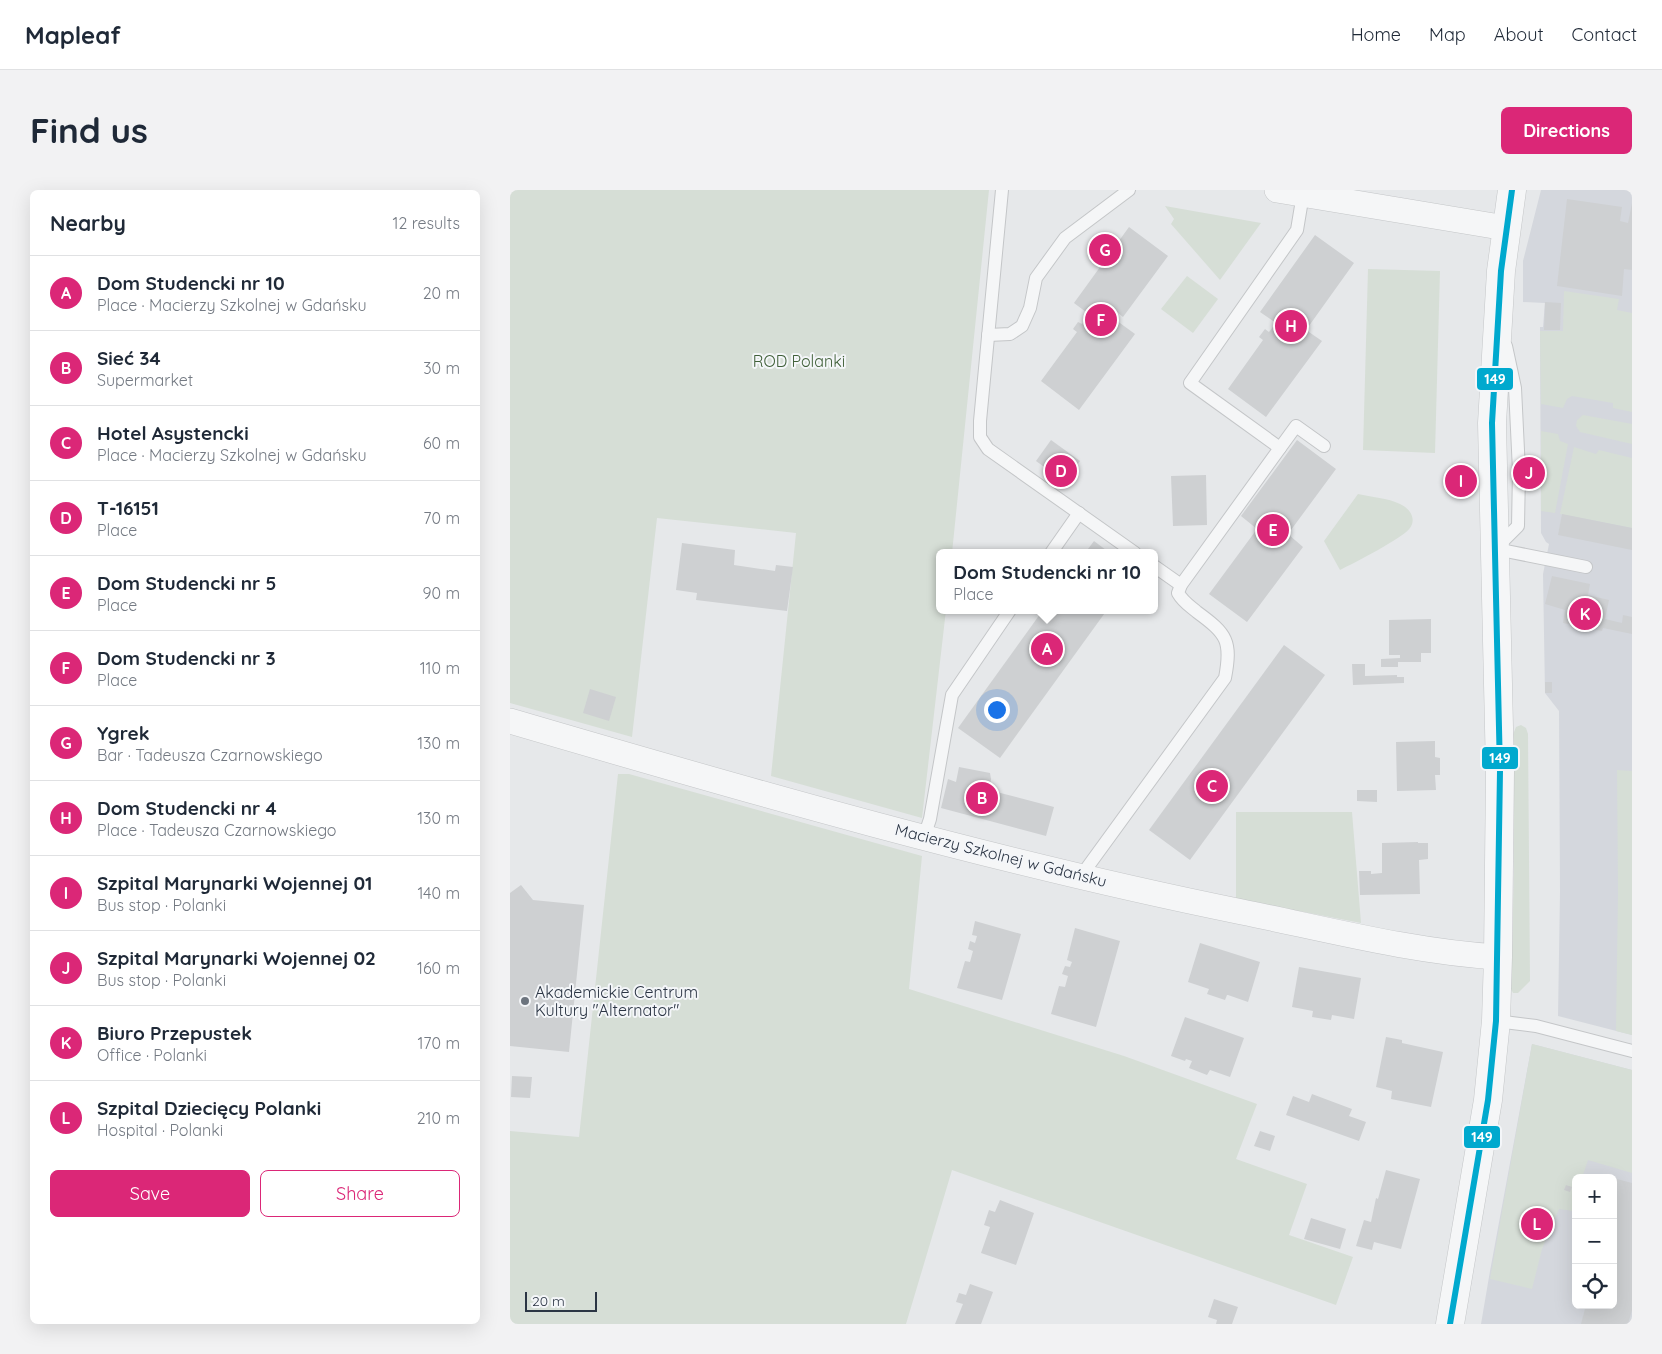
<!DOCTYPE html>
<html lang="en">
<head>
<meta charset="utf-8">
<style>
	body { margin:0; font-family:Quicksand,sans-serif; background:#f2f2f3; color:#1f2937 }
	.controls { position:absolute; right:15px; bottom:15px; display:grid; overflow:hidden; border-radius:8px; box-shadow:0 5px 20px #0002 }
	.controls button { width:45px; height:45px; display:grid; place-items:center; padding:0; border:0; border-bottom:1px solid #e0e1e3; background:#fff; color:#1f2937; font:25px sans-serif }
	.scale { position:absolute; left:15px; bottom:12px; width:72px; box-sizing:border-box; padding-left:5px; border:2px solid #2b3544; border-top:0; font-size:14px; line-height:18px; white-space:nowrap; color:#2b3544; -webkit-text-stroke:4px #f4f6f9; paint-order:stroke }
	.you { position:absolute; left:486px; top:519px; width:18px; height:18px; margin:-12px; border:4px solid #fff; border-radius:50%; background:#1a73e8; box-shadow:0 0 0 8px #1a73e833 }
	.badge { display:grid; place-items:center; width:32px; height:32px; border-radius:50%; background:#db2777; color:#fff; font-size:16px; font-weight:700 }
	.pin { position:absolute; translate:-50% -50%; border:2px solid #fff; box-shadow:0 1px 5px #0006 }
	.popup { position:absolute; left:426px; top:359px; width:222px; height:65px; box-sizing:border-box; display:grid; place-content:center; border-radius:8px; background:#fff; filter:drop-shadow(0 1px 4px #0005); font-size:16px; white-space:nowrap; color:#747a83 }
	.popup b { font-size:19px; color:#1f2937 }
	.popup::after { content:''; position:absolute; left:50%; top:100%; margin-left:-10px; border:10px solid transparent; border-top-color:#fff }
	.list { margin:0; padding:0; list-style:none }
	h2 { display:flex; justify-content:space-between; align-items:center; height:65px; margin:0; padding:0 20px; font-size:21px }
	h2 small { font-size:16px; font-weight:400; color:#747a83 }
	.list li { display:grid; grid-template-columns:32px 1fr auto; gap:15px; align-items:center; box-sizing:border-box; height:75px; padding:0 20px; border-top:1px solid #e0e1e3 }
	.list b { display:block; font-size:19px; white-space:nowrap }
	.list p { margin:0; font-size:16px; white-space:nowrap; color:#747a83 }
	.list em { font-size:16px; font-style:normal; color:#747a83 }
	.actions { display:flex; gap:10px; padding:15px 20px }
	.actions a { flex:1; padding:11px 0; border:1px solid #db2777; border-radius:8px; text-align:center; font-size:18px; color:#db2777 }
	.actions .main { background:#db2777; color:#fff }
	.icon { flex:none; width:28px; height:28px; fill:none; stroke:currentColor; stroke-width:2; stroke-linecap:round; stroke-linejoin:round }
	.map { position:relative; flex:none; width:1122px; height:1134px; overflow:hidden; border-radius:8px }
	header { display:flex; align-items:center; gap:30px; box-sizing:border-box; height:70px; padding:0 25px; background:#fff; border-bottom:1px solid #e0e1e3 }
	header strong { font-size:24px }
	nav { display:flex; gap:28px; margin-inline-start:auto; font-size:18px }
	.intro { display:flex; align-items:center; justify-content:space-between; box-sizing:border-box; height:120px; padding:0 30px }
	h1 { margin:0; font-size:35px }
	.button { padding:12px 22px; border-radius:8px; background:#db2777; color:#fff; font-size:18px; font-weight:700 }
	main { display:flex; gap:30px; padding:0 30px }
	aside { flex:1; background:#fff; border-radius:8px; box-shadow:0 5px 20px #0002 }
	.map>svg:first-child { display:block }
	.built { fill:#d4d7dd; fill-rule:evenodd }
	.green { fill:#d6ded6 }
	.building { fill:#ced0d2 }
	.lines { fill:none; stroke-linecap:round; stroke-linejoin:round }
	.service-casing { stroke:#c4c6c8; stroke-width:14 }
	.minor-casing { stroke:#c4c6c8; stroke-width:26 }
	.tertiary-casing { stroke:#c4c6c8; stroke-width:29 }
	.service { stroke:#f5f6f7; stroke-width:12 }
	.minor { stroke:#f5f6f7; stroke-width:25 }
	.tertiary { stroke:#f5f6f7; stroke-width:28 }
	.bus-1-casing { stroke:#f4f6f9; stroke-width:10 }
	.bus-1 { stroke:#00a9ce; stroke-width:6 }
	.poi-dot { fill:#6c747e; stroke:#f4f6f9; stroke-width:2 }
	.labels { text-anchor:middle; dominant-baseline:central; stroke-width:4; stroke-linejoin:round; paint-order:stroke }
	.park-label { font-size:16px; fill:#406039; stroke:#f4f6f9 }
	.street-label { font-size:16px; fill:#2b3544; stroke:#f4f6f9 }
	.poi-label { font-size:16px; fill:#2b3544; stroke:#f4f6f9; text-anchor:start }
	.line-badge { stroke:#f4f6f9; stroke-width:2 }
	.badge-label { font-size:14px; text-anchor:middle; font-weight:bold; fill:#fff }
</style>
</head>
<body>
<header>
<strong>Mapleaf</strong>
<nav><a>Home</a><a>Map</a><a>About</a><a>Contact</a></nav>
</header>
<div class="intro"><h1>Find us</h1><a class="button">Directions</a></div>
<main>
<aside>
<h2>Nearby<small>12 results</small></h2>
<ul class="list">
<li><span class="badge">A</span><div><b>Dom Studencki nr 10</b><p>Place · Macierzy Szkolnej w Gdańsku</p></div><em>20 m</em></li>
<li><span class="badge">B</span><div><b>Sieć 34</b><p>Supermarket</p></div><em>30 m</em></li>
<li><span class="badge">C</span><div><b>Hotel Asystencki</b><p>Place · Macierzy Szkolnej w Gdańsku</p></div><em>60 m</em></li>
<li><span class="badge">D</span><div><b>T-16151</b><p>Place</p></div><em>70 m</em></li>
<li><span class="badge">E</span><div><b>Dom Studencki nr 5</b><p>Place</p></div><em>90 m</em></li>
<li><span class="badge">F</span><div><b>Dom Studencki nr 3</b><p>Place</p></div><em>110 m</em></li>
<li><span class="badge">G</span><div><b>Ygrek</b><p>Bar · Tadeusza Czarnowskiego</p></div><em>130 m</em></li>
<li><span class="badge">H</span><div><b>Dom Studencki nr 4</b><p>Place · Tadeusza Czarnowskiego</p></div><em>130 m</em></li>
<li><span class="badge">I</span><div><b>Szpital Marynarki Wojennej 01</b><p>Bus stop · Polanki</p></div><em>140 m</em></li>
<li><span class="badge">J</span><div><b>Szpital Marynarki Wojennej 02</b><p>Bus stop · Polanki</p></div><em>160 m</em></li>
<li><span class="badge">K</span><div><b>Biuro Przepustek</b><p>Office · Polanki</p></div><em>170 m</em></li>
<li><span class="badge">L</span><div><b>Szpital Dziecięcy Polanki</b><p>Hospital · Polanki</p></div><em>210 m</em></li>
</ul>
<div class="actions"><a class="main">Save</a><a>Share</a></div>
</aside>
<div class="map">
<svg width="1122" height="1134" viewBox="0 0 1122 1134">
	<rect width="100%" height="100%" fill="#e6e8ea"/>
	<g class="built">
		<path d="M1031,0h91v845l-74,-19 2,-124 -1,-181 -14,-18 -2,-119 6,-30 -3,-2 -5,-9 -1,-206h3l2,-24 -22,-1v-41z"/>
		<path d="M1022,854l100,26v254h-151l9,-53zM1066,988h37v127h-37z"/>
	</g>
	<g class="green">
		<path d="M0,0h479l-37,363h-12v57h6l-24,208 -151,-42 25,-243 -139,-15 -25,219 -122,-34z"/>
		<path d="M655,16l96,17 -41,57 -49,-56 3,-5z"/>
		<path d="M858,79l72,2 -5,182 -72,-3z"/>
		<path d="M677,86l31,23 -25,34 -32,-24z"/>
		<path d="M1054,101l55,8 -2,11 15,3v99l-19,-4v-5l-41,-7 -5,3 -4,9 -22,-4 -1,-73h23z"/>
		<path d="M1073,225l49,9v20l-52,-12 -4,-6 1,-6z"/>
		<path d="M1031,241l17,3 2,7 8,3 -13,69 -14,-2z"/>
		<path d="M1064,257l22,7 3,-4 33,8v70l-72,-14z"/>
		<path d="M848,304c13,3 30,4 42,10 9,4 17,14 10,24 -7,10 -56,35 -70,42l-16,-29z"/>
		<path d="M1011,535l5,3 2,6 2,247 -12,12h-5l-2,-4 3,-119 -2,-133 4,-10z"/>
		<path d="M1107,580l15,1v264l-16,-4 2,-139z"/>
		<path d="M108,584h11l293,82 -13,133 215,67 133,48 -21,55 71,25 -18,51 64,22 -17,48 -384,-135 -46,154h-396v-193l69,6z"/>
		<path d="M726,622h116l9,111 -125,-24z"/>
		<path d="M1022,854l100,26v103l-44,-13 -6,18h-6v22l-3,11 -14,-2 -17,40 -10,40 -42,-10z"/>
	</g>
	<g class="building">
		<path d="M1057,9l55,8 -2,14 8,2 4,-20v67l-8,-1 -2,27 -65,-10z"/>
		<path d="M619,37l39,29 -45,61 -6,-5 -4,6 22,16 -56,76 -38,-29 36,-49 -4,-3 5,-7 4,2 8,-9 -16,-12z"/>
		<path d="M805,45l39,28 -48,67 16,11 -56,76 -38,-28 35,-49 -4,-3 6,-8 4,3 7,-9 -16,-11z"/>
		<path d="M1035,112l16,1 -1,27h-16z"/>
		<path d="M541,250l29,21 -15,21 -29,-21z"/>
		<path d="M787,250l39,29 -48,65 15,13 -56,75 -38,-28 48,-65 -16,-13z"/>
		<path d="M696,285l1,50 -34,1 -2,-50z"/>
		<path d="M1052,324l70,14v22l-74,-15z"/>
		<path d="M584,351l16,12h-25z"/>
		<path d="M172,353l53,7 -1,15 41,6 1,-6 17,2 -6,44 -91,-11 1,-7 -21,-3z"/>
		<path d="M1042,386l38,8 -2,11 21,5 -4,19 17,4 1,-8 9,2v17l-29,-6 -1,3 -39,-8 2,-13 -20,-6z"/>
		<path d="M533,420h64l-107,148 -42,-30z"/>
		<path d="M921,429v34h-10v9h-23v5h-17v-8l19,-1v-3h-11v-35z"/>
		<path d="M774,455l41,30 -135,185 -41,-30z"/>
		<path d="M842,474h13v12l32,-1v2h7v6l-51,2z"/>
		<rect x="1035" y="492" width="7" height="11"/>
		<path d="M80,499l26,8 -7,24 -26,-8z"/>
		<path d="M925,551v16l5,1v17h-5l1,15 -39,1 -1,-49z"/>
		<path d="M449,577l31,6 1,6 -2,11 65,17 -8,29 -105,-28 7,-29 8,3z"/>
		<path d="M847,600h20v12l-20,-1z"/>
		<path d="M908,652v1h10v16l-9,1 1,34 -60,1 -1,-24h12v3l11,-1v-30z"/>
		<path d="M11,695l12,15 51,5 -15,147 -59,-6v-153z"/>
		<path d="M465,731l46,13 -19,66 -45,-12 8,-27 5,1 3,-11 -5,-2 2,-8 5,2 2,-7 -5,-1z"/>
		<path d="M565,738l45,13 -24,86 -45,-13 8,-28 6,1 3,-11 -6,-2 3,-8 5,1 2,-5 -5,-2z"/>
		<path d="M690,753l60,19 -12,40 -20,-7h-1l-2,5 -18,-6 2,-5 -21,-7z"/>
		<path d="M789,777l62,11 -7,41 -22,-4 -1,5 -19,-3 1,-6 -21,-4z"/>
		<path d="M675,827l59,21 -14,39 -20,-7 -3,5 -18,-7 3,-7 -6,-2 -1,2 -14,-5z"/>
		<path d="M876,847l16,3v3l41,9 -12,55 -40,-8 1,-8 -16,-4z"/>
		<path d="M2,886l20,1 -2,21 -19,-1z"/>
		<path d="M802,904l40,15 -3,7 17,6 -7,19 -73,-26 7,-19 16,6z"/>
		<path d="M750,941l15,5 -5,15 -16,-5z"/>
		<path d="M876,980l34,9 -19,70 -27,-7 -2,8 -16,-4 8,-26 7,2 5,-24 2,1z"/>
		<path d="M1103,988l19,5v127l-4,14h-47l5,-19h27z"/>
		<path d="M1056,995l6,2 -2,5 -6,-2z"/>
		<path d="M490,1010l34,13 -18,52 -35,-12 9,-26 -6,-2 5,-15 6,2z"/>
		<path d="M801,1028l35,11 -6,20 -36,-10z"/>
		<path d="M460,1094l23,8 -12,32h-26l8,-20 -7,-2 3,-9 7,2z"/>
		<path d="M704,1109l24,8 -6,17h-16l1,-4 -9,-3z"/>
	</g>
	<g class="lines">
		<defs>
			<g id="service">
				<path d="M492,0l-22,231v16l8,12 147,104"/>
				<path d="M478,145l22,-1 12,-8 8,-18 6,-30 29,-40 64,-48"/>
				<path d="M770,258l16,-22 28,20"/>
				<path d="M987,357l21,-21 1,-55 -4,-83 -9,-42"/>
				<path d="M986,359l90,18"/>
				<path d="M541,363l28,-40"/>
				<path d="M644,376l27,19"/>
				<path d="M414,647l6,-18 22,-124 58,-85"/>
				<path d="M571,686l144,-198c7,-37 2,-44 -28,-66 -7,-6 -14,-10 -19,-19l3,-8 99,-137 -90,-65 107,-153 6,-36"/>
				<path d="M986,831l40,5 96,25"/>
			</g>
			<g id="minor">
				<path d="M767,0l229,38"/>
				<path d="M0,531c242,71 485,141 732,191 84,17 171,40 256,45"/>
			</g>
			<path id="tertiary" d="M940,1134l38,-224 8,-79 2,-64 2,-186 -8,-348 9,-152 11,-81"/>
		</defs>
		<use href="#service" class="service-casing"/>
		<use href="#minor" class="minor-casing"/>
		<use href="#tertiary" class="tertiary-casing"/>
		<use href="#service" class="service"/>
		<use href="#minor" class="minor"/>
		<use href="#tertiary" class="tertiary"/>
		<defs>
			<path id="bus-1" d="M940,1134l38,-224 8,-79 4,-250 -8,-348 9,-152 11,-81"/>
		</defs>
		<use href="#bus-1" class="bus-1-casing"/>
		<use href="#bus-1" class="bus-1"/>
	</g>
	<circle class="poi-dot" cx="15" cy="811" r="5"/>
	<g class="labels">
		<g class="park-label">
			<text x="289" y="171">ROD Polanki</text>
		</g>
		<g class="street-label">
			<text transform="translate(491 665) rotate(14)">Macierzy Szkolnej w Gdańsku</text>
		</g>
		<g class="poi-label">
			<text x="25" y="802">Akademickie Centrum<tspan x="25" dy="18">Kultury "Alternator"</tspan></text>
		</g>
	</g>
	<g class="line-badge">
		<rect x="966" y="177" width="38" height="24" rx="5" fill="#00a9ce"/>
		<rect x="971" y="556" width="38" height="24" rx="5" fill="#00a9ce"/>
		<rect x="953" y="935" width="38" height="24" rx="5" fill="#00a9ce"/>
	</g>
	<g class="badge-label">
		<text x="985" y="194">149</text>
		<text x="990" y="573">149</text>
		<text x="972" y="952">149</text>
	</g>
</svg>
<div class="controls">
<button>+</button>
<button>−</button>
<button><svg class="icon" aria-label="locate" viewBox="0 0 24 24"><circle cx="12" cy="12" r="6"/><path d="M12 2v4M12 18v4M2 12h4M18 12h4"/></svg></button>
</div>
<div class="scale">20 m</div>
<div class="you"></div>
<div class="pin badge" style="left:537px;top:459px">A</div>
<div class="popup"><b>Dom Studencki nr 10</b>Place</div>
<div class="pin badge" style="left:472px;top:608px">B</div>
<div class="pin badge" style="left:702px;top:596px">C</div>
<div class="pin badge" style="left:551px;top:281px">D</div>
<div class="pin badge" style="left:763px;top:340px">E</div>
<div class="pin badge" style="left:591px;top:130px">F</div>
<div class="pin badge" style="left:595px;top:60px">G</div>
<div class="pin badge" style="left:781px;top:136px">H</div>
<div class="pin badge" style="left:951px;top:291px">I</div>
<div class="pin badge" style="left:1019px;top:283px">J</div>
<div class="pin badge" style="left:1075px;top:424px">K</div>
<div class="pin badge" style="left:1027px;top:1034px">L</div>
</div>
</main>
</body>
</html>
